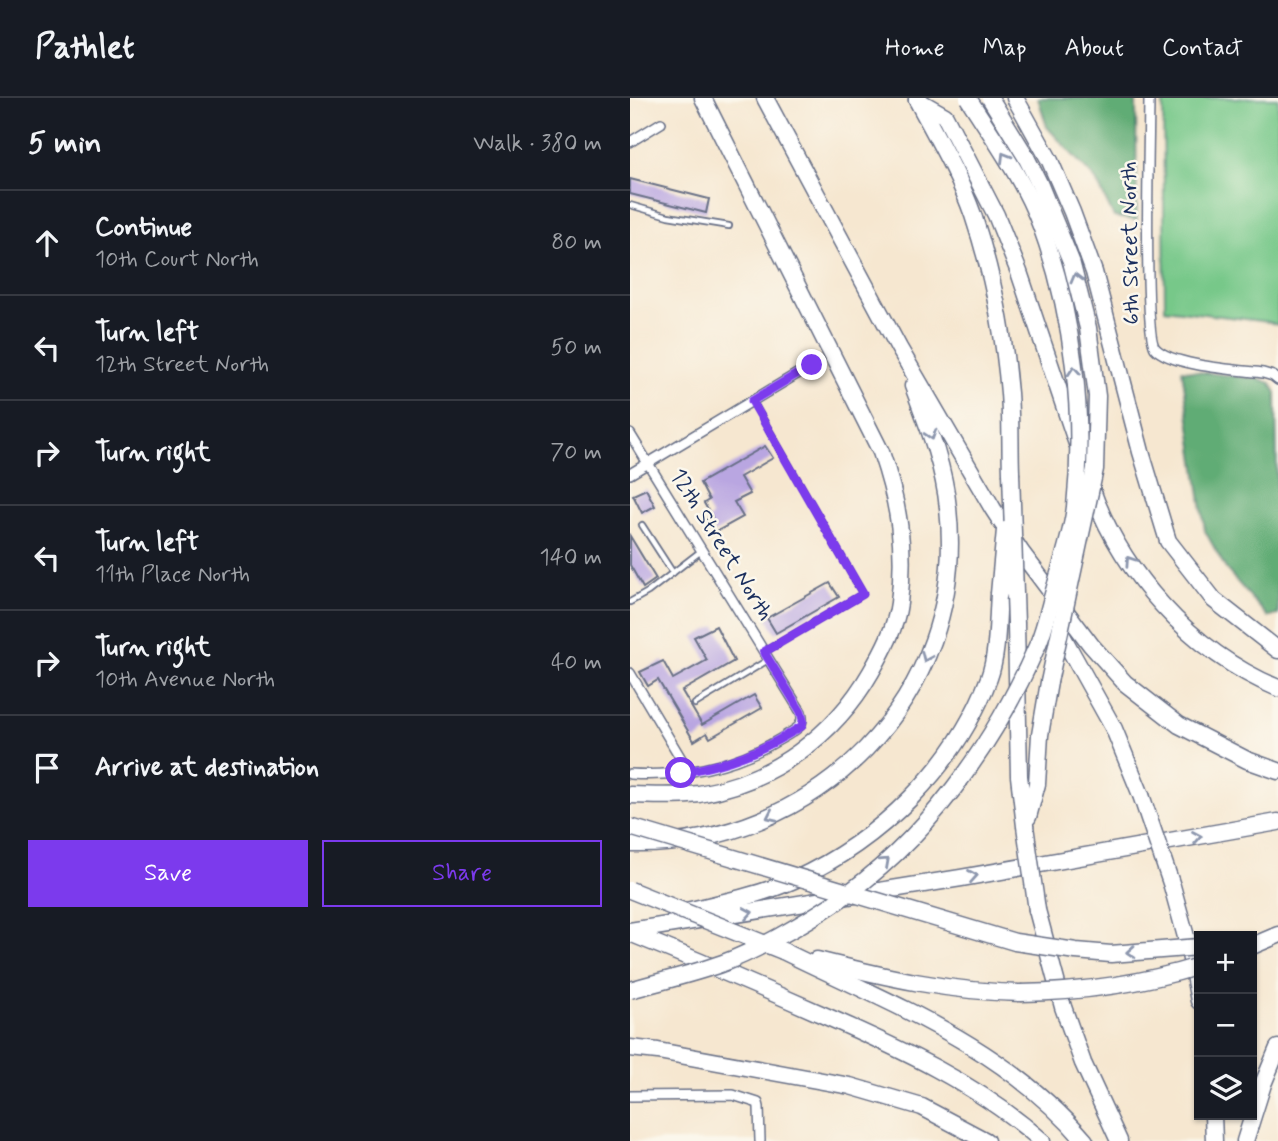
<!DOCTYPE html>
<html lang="en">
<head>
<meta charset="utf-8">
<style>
	body { margin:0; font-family:Mynerve,sans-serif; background:#20242c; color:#f1f3f6 }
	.controls { position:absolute; right:21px; bottom:21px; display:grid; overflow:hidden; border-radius:0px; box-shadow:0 2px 5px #0004 }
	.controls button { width:63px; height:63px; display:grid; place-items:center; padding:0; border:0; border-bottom:2px solid #363941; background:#171b24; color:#f1f3f6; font:35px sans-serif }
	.stop { position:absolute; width:21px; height:21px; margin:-16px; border:5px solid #7c3aed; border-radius:50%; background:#fff }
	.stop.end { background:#7c3aed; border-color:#fff; box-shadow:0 2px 7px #0008 }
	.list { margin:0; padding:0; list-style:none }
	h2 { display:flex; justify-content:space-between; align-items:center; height:91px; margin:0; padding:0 28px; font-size:30px }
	h2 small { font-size:23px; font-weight:400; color:#9ea1a6 }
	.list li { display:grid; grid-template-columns:46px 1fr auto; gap:21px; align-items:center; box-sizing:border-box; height:105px; padding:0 28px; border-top:2px solid #363941 }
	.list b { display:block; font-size:26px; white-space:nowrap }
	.list p { margin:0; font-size:23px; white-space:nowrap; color:#9ea1a6 }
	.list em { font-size:23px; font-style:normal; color:#9ea1a6 }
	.actions { display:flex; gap:14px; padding:21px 28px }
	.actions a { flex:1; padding:16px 0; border:2px solid #7c3aed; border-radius:0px; text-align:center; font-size:24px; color:#7c3aed }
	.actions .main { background:#7c3aed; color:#fff }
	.icon { flex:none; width:38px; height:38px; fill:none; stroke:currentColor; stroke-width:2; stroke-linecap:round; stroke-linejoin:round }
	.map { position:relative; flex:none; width:648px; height:1043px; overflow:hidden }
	header { display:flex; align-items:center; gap:42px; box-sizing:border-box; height:98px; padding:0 35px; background:#171b24; border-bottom:2px solid #363941 }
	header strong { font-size:33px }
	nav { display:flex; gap:38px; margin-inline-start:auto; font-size:24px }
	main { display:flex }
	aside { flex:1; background:#171b24 }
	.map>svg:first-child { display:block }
	.green { fill:#77c889; stroke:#497c74; stroke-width:2 }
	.forest { fill:#61ac75; stroke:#3e6e6a; stroke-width:2 }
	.building { fill:#b9a6e1 }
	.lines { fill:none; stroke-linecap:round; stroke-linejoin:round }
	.service-casing { stroke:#686f86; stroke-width:8 }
	.minor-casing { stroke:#686f86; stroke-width:12 }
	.motorway-casing { stroke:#686f86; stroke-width:19 }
	.service { stroke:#fff; stroke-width:4.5 }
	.minor { stroke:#fff; stroke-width:9 }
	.motorway { stroke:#fff; stroke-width:16 }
	.motorway-bridge-casing { stroke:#686f86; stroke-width:19; stroke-linecap:butt }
	.motorway-bridge { stroke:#fff; stroke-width:16 }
	.oneway { stroke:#8d97ae }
	.route { stroke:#7c3aed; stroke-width:9 }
	.labels { text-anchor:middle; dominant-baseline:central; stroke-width:5; stroke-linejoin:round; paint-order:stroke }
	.street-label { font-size:23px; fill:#1b2f5e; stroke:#fbf7ec }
</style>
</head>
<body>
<header>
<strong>Pathlet</strong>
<nav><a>Home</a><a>Map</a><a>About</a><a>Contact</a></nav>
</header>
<main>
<aside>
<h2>5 min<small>Walk · 380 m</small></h2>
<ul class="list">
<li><svg class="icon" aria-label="ahead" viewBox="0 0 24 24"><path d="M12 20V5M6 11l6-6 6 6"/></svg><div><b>Continue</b><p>10th Court North</p></div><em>80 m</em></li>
<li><svg class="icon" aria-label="left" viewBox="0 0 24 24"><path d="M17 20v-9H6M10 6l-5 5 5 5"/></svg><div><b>Turn left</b><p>12th Street North</p></div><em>50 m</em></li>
<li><svg class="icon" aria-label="right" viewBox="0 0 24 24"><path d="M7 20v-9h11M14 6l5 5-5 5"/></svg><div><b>Turn right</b></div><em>70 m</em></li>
<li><svg class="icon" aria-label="left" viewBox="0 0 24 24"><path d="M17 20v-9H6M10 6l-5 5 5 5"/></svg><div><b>Turn left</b><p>11th Place North</p></div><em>140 m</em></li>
<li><svg class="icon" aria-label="right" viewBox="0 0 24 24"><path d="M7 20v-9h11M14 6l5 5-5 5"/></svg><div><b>Turn right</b><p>10th Avenue North</p></div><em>40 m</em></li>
<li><svg class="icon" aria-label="arrive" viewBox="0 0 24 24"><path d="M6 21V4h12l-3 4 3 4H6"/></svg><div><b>Arrive at destination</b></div></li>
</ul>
<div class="actions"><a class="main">Save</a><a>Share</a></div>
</aside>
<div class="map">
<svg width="648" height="1043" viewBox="0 0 648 1043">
	<rect width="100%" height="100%" fill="#fbf7ec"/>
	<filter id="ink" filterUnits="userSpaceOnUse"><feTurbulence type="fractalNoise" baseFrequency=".0143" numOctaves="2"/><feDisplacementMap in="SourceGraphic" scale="14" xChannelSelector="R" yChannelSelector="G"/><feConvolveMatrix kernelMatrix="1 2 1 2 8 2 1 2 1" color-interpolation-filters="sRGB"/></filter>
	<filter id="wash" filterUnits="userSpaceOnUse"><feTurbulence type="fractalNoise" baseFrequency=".00686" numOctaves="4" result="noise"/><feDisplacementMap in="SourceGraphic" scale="28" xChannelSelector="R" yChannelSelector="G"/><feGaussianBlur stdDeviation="1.57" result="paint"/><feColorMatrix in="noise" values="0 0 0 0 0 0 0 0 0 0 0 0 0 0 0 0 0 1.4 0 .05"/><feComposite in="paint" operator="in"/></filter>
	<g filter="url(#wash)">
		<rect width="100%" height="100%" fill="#f6e7d0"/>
		<path class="green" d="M533,0h115v227l-9,-3 -104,-13z"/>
		<g class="forest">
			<path d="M408,0h98l1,122 -23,-3 -18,-37 -49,-53z"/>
			<path d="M552,272l77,9 12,4 5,10 2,222 -10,2 -42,-48 -21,-38z"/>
		</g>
		<g id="blocks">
			<g class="building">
				<path d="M0,81l79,20 -3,14 -76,-19z"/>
				<path d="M135,348l8,12 -33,19 10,17 -16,8 9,15 -29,16 -8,-13 6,-3 -8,-14 5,-3 -9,-17z"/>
				<path d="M16,391l9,17 -13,7 -9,-18z"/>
				<path d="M0,438l26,43 -13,9 -13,-23z"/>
				<path d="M200,485l9,14 -63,36 -9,-15z"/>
				<path d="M86,528l18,35 -52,30 20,34 52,-30 8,13 -52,30 -3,-5 -13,8 -36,-61 -10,6 -8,-14 23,-11 10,18 34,-19 -13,-23z"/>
			</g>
		</g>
	</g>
	<g filter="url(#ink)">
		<use href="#blocks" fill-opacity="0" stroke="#686f86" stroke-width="2"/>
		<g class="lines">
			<defs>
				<g id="service">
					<path d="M0,107l38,11 61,10"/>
					<path d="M123,304l110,192 -99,58"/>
					<path d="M12,427l31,48"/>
					<path d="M0,504l18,-10 53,-41"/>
					<path d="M65,606l73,-44"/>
				</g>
				<g id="minor">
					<path d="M519,0c0,33 -6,235 6,250 16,18 83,22 108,25l10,3 5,4"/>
					<path d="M0,44l31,-19"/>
					<path d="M0,336l171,278c5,15 -8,19 -19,26 -46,28 -99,39 -152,36"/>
					<path d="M0,376l182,-109"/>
					<path d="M0,575l59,99"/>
					<path d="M0,998l103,-1 25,8 1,4 1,34"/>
				</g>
				<g id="motorway">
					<path d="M135,0l134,250 94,161 28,43 70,93 34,38 54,42 68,35 31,11"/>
					<path d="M385,0l35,63 22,51 22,60 47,180 27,89 46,59 64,50"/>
					<path d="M287,2l28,16 51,99 23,57 58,172"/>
					<path d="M287,2c20,38 42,75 56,115 19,57 31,118 36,178 2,26 1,53 2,80"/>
					<path d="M459,384c30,89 102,170 189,206"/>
					<path d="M425,525l59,106 27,66"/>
					<path d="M386,526l3,152 6,50"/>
					<path d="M0,697c23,1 46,2 69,-1 73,-12 136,-59 172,-122 12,-21 25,-45 28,-69 7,-57 0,-98 -18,-151l-178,-354"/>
					<path d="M398,719l9,-33 3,-49 9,-53"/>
					<path d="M0,746c185,5 339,-148 318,-336 -4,-42 -20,-82 -35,-122"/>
					<path d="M542,788l16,58 11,57"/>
					<path d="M407,812l26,97 20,56 36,78"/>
					<path d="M47,815c39,-9 81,-17 117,-33 85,-39 162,-113 195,-202 9,-25 8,-57 10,-84"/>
					<path d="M0,833l331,-53 317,-56"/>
					<path d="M0,835c64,26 128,53 191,81 78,34 157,70 221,127"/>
					<path d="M622,848l26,-11"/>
					<path d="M153,853c110,54 220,94 302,190"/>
					<path d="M187,862c68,17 133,32 204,33"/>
					<path d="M0,950l28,3 192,35 72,21 64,34"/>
					<path d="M583,1017l1,26"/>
					<path d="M615,1043l18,-57 15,-36"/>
				</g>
			</defs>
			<use href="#service" class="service-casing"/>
			<use href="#minor" class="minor-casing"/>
			<use href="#motorway" class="motorway-casing"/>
			<use href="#service" class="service"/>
			<use href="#minor" class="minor"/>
			<use href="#motorway" class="motorway"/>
			<defs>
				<g id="motorway-bridge">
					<path d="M360,0l35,57 14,28 32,78 17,67 9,68 -2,73 -46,213"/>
					<path d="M381,375l5,151"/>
					<path d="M369,496l6,-64"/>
					<path d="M511,697l31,91"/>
					<path d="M395,728l12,84"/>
					<path d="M0,729l385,115 61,9 35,3 88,-7"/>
					<path d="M0,792l153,61"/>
					<path d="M0,892c31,-9 63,-16 93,-27 33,-12 80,-39 110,-59 92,-62 161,-159 205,-260 8,-19 12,-41 18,-60 7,-26 16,-51 19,-77 10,-93 -2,-194 -34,-281 -17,-46 -47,-87 -73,-128"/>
					<path d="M391,895c61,-1 120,-9 178,-27"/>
				</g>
			</defs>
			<use href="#motorway-bridge" class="motorway-bridge-casing"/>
			<use href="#motorway-bridge" class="motorway-bridge"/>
		</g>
		<defs><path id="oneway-chevron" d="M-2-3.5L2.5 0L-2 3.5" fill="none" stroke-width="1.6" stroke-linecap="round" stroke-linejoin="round" transform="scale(1.75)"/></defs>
		<g class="oneway">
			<use href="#oneway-chevron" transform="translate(375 59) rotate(-121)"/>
			<use href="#oneway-chevron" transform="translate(446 180) rotate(-105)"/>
			<use href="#oneway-chevron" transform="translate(444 273) rotate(-95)"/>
			<use href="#oneway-chevron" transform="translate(301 337) rotate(72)"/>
			<use href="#oneway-chevron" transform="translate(500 463) rotate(-124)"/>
			<use href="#oneway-chevron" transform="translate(296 559) rotate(114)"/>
			<use href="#oneway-chevron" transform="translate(141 718) rotate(155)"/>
			<use href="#oneway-chevron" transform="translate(567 739) rotate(-10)"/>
			<use href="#oneway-chevron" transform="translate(255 764) rotate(-42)"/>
			<use href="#oneway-chevron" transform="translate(343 778) rotate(-10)"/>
			<use href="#oneway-chevron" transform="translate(118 815) rotate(-9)"/>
			<use href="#oneway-chevron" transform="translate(501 854) rotate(176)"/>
		</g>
	</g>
	<g class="lines" filter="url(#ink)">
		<path class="route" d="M51,675c47,-9 80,-21 121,-47l1,-6 -2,-8 -37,-60 99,-58 -111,-193 60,-36"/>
	</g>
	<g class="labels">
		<g class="street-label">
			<text transform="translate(501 145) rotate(-91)">6th Street North</text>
			<text transform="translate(91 447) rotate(58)">12th Street North</text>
		</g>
	</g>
</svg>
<div class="controls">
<button>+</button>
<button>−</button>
<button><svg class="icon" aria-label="layers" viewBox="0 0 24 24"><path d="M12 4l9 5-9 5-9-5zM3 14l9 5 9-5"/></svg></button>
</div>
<div class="stop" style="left:51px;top:675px"></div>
<div class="stop end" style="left:182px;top:267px"></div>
</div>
</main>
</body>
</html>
